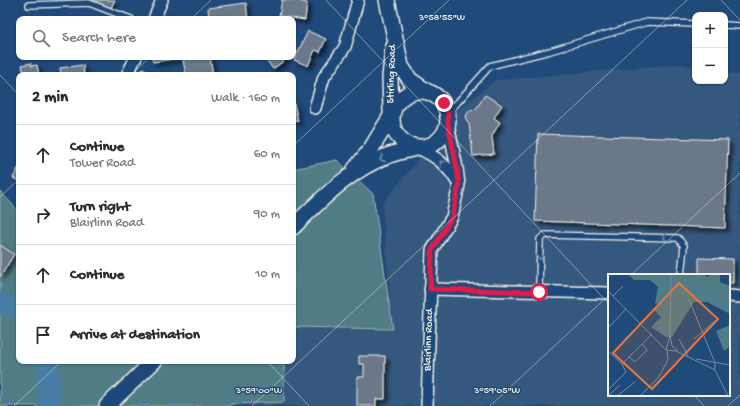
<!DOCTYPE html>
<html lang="en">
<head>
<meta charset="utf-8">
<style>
	body { margin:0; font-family:"Gochi Hand",sans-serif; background:#f2f2f3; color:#2b2b33 }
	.controls { position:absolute; right:12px; top:12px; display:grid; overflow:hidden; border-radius:8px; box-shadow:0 1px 3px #0004 }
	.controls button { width:36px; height:36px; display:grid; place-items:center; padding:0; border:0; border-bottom:1px solid #e1e1e2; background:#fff; color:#2b2b33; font:20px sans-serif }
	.stop { position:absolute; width:12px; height:12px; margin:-9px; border:3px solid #e11d48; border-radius:50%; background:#fff }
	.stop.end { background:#e11d48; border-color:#fff; box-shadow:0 1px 4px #0008 }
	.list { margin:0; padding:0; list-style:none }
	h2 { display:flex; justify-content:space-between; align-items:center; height:52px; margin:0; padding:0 16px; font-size:17px }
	h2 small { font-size:13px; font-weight:400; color:#7c7c81 }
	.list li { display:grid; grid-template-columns:26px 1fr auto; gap:12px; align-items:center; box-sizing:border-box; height:60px; padding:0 16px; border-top:1px solid #e1e1e2 }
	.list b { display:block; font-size:15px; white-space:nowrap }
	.list p { margin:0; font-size:13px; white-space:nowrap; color:#7c7c81 }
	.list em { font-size:13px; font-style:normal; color:#7c7c81 }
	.icon { flex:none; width:22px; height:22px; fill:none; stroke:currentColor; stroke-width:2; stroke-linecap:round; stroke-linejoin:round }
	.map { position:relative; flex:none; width:740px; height:406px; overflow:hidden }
	.search { position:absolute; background:#fff; box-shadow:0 1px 3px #0004; left:16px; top:16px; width:280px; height:44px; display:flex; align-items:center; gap:10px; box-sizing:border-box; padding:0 14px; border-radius:8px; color:#7c7c81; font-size:15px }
	.panel { position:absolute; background:#fff; box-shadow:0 1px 3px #0004; left:16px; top:72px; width:280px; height:292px; border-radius:8px }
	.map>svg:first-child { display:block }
	.built { fill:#36587e; fill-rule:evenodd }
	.green { fill:#4f7c85; stroke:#a2b6b6 }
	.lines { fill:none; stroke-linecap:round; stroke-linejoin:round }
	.river { stroke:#467ca4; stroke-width:22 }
	.building { fill:#6b7889; stroke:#f4f1e8; filter:url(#shadow) }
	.service-casing { stroke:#f4f1e8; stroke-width:8 }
	.minor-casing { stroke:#f4f1e8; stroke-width:14 }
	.secondary-casing { stroke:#f4f1e8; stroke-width:18 }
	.service { stroke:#1f4a7a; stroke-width:5.5 }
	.minor { stroke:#1f4a7a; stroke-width:11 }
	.secondary { stroke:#1f4a7a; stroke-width:15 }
	.oneway { stroke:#748da6 }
	.route { stroke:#e11d48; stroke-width:5 }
	.ticks { fill:none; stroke:#f4f1e8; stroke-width:1; stroke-opacity:0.45 }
	.labels { text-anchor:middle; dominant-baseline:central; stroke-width:3; stroke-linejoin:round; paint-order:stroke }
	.street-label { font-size:11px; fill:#f4f1e8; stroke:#1f4a7a }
	.inset-river { fill:none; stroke:#467ca4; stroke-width:2 }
	.inset-road { fill:none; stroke:#748da6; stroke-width:1 }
	.view { fill:#ea7738; fill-opacity:0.15; stroke:#ea7738; stroke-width:2 }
	.inset-edge { fill:none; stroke:#f4f1e8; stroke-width:2 }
	.ticks-label { font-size:10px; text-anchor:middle; fill:#f4f1e8; stroke:#1f4a7a; stroke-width:3; stroke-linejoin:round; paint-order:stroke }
</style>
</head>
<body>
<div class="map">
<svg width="740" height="406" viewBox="0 0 740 406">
	<defs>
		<filter id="shadow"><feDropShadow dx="3.5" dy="3.5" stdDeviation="2" flood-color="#0009"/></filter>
	</defs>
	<rect width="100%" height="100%" fill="#1f4a7a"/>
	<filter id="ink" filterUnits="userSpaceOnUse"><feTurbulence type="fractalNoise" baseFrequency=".025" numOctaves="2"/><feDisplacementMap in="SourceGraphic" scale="8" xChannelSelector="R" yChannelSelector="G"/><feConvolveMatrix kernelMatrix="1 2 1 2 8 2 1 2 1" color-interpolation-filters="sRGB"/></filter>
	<g filter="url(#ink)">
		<path class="built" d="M679,64l16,3v14h30v-8l15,2v331h-509l-1,-2 54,-3v-40h9v-34l100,2 -11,-125 76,-94 38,-30zM609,275h120v120h-120z"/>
		<g class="green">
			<path d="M337,160l36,34 20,135 -100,-2v-158z"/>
			<path d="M0,191l19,21v149h265v41l-53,2v2h-231z"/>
		</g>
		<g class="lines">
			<g class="river">
				<path d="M0,303l19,5"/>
				<path d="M47,361l3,45"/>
			</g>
		</g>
		<g class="building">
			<path d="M89,0h26l-5,10z"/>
			<path d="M282,0h17v1l8,2 -2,17 -26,-4z"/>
			<path d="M246,3l2,16h-13v-3l-26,3 -1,-11z"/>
			<path d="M308,31l18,8 -6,13 -5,-2 -7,16 -14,-6z"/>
			<path d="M152,57h28l1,1 -28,4z"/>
			<path d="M204,57h6l3,18h-27l-3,-15z"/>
			<path d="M264,57h25l-16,12z"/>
			<path d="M31,63v3l6,-1 2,10h-15l-2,-10z"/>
			<path d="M83,65l1,10h-23l-1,-7z"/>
			<path d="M143,68l11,7h-15z"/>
			<path d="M485,95l17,10 -8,13 6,4 -8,14 2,18 -21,2 -4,-32 -2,-2 -1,-6 4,-6 6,-1z"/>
			<path d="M293,99l5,22 -5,1z"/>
			<path d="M538,134l190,6 -3,88 -190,-7z"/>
			<path d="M19,167v14l-6,-3z"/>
			<path d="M0,245l14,9 -13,22h-1z"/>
			<path d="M699,258l34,1v24h-4v-8h-30z"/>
			<path d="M359,356h26v43h-9v7h-19v-29h7v-13h-5z"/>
		</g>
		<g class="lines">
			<defs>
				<g id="service">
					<path d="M29,5l60,-2 42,16"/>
					<path d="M725,25l15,1"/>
					<path d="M448,113l42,-47 60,-15 97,-29 48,2"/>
					<path d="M539,292l1,-53 5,-4 133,3 6,8 -3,29"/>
				</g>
				<g id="minor">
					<path d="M154,19l8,-19"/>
					<path d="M127,75l9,-18"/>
					<path d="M315,108l9,-31 21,-30 13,-47"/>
					<path d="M418,148c19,9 29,17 40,35"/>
					<path d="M430,289l179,4"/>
					<path d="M729,296l11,1"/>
					<path d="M427,406l5,-156 20,-33 7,-32 -2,-17 -9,-44"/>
				</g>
				<g id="secondary">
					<path d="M387,0l14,66 9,14 16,11"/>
					<circle cx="420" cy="119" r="28"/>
					<path d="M391,112l-1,-34 3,-30"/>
					<path d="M355,169l16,-20 20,-33"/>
					<path d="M293,227c28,-27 56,-57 94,-71 10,-4 20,-6 30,-8"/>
					<path d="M107,406l47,-45"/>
				</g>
			</defs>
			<use href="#service" class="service-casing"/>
			<use href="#minor" class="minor-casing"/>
			<use href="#secondary" class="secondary-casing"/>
			<use href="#service" class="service"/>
			<use href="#minor" class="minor"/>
			<use href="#secondary" class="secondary"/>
		</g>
		<defs><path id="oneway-chevron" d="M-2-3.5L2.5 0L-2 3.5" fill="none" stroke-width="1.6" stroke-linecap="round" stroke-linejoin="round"/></defs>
		<g class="oneway">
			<use href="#oneway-chevron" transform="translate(382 159) rotate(156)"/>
			<use href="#oneway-chevron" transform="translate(442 163) rotate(-137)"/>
			<use href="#oneway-chevron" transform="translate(665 237) rotate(-179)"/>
			<use href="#oneway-chevron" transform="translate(540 257) rotate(92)"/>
		</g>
	</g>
	<g class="lines" filter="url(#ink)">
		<path class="route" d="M444,103l4,10v11l9,44 2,17 -7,32 -20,33 -2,39 109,3"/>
	</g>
	<path class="ticks" d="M326,0l283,304M721,0l19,20M191,19l20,-19M0,75l19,20M131,75l19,-18M293,146l156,-146M0,197l19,-18M631,275l109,-102M267,361l42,45M694,395l10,11M14,406l48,-45M252,406l435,-406M490,406l119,-111M728,406l12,-11"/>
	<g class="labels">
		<g class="street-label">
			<text transform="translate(392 74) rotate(-88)">Stirling Road</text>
			<text transform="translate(429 340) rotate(-88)">Blairlinn Road</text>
		</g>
	</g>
	<g transform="translate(608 274)">
		<rect width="122" height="122" fill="#1f4a7a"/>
		<path d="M20,0h74l6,3 2,-3h10v8l10,4v28l-23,-12h-13l-22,35h-6l-15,-10 10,-10 -7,-7 5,-5 -4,-2 3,-16 -8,-7h-16zM122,51v21l-6,5 -8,-20z" fill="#4f7c85"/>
		<path class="inset-river" d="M51,0l26,20 9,-6 22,10 4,9 10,-2"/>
		<path class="inset-road" d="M63,0l-1,62 2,10 6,5M0,17l58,59M5,22l10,-10M81,25l26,64v6M0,54l18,-19M62,62l-4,14 10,1 39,19 13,26M71,65l9,17M86,65l21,-18M0,77l14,13 4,8 -18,18M21,83l6,5 12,-12 -5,-6M88,85l34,6M14,90l30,-30M0,122l12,-11M9,122l18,-14M32,122l18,-18 10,-18 -1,-9"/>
		<path class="view" d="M71,9l39,36 -66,70 -39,-36z"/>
		<rect width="122" height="122" class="inset-edge"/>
	</g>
	<g class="ticks-label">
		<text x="442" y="20">3°58'55"W</text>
		<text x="259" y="393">3°59'00"W</text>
		<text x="497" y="393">3°59'05"W</text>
	</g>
</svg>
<div class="controls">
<button>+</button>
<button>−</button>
</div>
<div class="stop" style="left:539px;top:292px"></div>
<div class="stop end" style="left:444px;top:103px"></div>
<div class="search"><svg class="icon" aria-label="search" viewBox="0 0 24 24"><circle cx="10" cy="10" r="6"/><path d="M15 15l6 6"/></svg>Search here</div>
<section class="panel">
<h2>2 min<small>Walk · 160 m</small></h2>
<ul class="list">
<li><svg class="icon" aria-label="ahead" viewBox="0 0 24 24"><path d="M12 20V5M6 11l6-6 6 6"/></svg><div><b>Continue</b><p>Tower Road</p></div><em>60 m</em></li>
<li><svg class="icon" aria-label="right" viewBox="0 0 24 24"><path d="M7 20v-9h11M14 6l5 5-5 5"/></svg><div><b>Turn right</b><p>Blairlinn Road</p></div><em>90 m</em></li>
<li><svg class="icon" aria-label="ahead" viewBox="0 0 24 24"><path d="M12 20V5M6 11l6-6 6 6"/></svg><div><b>Continue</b></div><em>10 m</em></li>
<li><svg class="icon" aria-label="arrive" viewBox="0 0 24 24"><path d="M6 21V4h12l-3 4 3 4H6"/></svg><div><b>Arrive at destination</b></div></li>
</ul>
</section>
</div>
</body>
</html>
